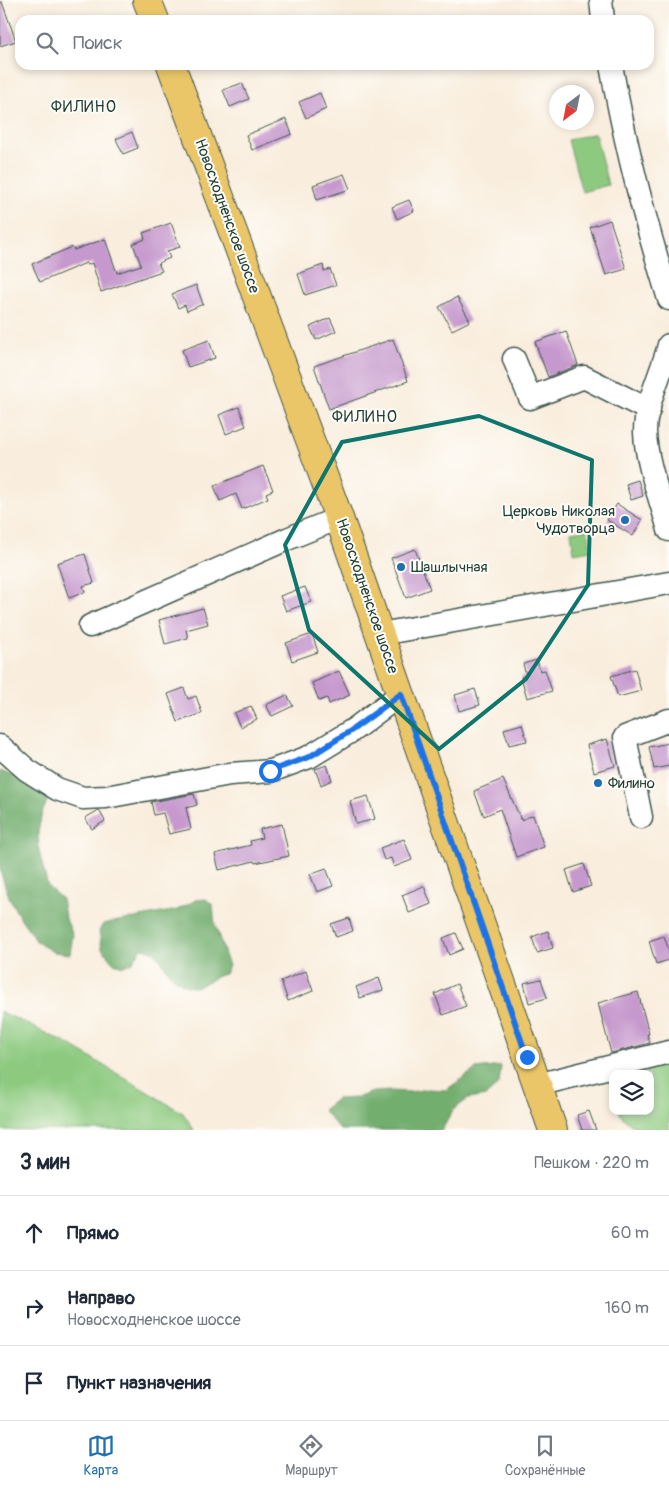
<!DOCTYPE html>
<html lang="ru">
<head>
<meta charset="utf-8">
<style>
	body { margin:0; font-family:Pangolin,sans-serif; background:#f6f6f7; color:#1f2937 }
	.controls { position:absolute; right:15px; bottom:15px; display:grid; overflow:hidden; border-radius:10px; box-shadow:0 2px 8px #0003 }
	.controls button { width:45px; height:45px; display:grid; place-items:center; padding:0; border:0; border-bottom:1px solid #e0e1e3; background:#fff; color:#1f2937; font:25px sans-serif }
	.compass { position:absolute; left:549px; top:85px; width:45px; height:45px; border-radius:50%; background:#fff; box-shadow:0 2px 8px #0003; rotate:212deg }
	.stop { position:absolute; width:15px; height:15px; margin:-11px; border:4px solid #1a73e8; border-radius:50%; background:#fff }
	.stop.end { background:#1a73e8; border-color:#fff; box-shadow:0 1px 5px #0008 }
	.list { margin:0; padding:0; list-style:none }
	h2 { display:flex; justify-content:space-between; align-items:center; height:65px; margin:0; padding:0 20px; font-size:21px }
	h2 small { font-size:16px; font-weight:400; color:#747a83 }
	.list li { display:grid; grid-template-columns:32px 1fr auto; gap:15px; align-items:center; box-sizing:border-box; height:75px; padding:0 20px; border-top:1px solid #e0e1e3 }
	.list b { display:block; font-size:19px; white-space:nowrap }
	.list p { margin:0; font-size:16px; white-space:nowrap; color:#747a83 }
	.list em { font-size:16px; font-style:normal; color:#747a83 }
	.icon { flex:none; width:28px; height:28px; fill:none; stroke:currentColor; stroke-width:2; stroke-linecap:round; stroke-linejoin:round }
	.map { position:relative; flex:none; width:669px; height:1130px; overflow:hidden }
	.search { position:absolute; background:#fff; box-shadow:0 2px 8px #0003; left:15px; right:15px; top:15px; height:55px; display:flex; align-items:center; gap:12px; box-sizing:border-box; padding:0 18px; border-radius:15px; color:#747a83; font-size:19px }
	.sheet { height:290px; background:#fff }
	nav { display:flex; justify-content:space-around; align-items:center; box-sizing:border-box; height:70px; border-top:1px solid #e0e1e3; background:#fff; font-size:14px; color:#747a83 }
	nav a { display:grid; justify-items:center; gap:2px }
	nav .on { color:#1f6fb2 }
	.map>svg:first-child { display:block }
	.green { fill:#8dca80; stroke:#56845a }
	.forest { fill:#72ae6e; stroke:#487651 }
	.building { fill:#c699ce }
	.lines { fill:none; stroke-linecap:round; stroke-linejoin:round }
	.minor-casing { stroke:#40574d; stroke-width:25 }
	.major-casing { stroke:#40574d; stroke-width:30 }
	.minor { stroke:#fff; stroke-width:22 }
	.major { stroke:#ebc669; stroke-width:28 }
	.route { stroke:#1a73e8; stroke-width:6 }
	.marked { fill:none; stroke:#0f766e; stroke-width:4; stroke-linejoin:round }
	.poi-dot { fill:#1f6fb2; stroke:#fdfcf7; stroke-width:2 }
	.labels { text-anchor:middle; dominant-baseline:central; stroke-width:4; stroke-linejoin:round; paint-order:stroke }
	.street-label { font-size:15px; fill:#1f3d34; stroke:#fdfcf7 }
	.poi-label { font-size:15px; fill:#1f3d34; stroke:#fdfcf7; text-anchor:start }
	.neighbourhood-label { font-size:16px; letter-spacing:1px; fill:#1f3d34; stroke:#fdfcf7 }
</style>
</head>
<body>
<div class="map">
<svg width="669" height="1130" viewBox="0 0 669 1130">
	<rect width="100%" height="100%" fill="#fdfcf7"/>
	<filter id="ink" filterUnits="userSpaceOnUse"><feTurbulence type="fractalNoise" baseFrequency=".02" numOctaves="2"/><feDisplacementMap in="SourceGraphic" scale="10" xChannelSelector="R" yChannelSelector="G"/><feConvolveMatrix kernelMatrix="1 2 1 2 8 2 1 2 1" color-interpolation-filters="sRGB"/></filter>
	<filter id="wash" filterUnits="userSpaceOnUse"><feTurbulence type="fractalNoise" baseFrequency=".0096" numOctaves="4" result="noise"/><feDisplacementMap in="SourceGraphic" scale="20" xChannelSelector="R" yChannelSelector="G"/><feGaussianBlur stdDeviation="1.12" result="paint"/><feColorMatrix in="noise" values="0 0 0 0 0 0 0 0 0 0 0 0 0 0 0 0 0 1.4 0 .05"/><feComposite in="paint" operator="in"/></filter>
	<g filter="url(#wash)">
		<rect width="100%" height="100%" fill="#f9eddd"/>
		<g class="green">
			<path d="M595,133l13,52 -26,7 -14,-52z"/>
			<path d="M588,529l3,21 -17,3 -3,-21z"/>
			<path d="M0,1011l66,32 117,70 11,17h-194z"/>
			<path d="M669,1058v72c-20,0 -42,0 -50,-19h31v-37h-34z"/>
		</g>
		<g class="forest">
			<path d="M0,771l17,6 32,20 -7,16 -4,19 1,19 9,36 14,12 3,18 8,18 -3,19 -17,-2 -16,-10 -20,-29 -8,-16 -9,-26z"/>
			<path d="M206,899l7,6 2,20 14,41 -4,8c-11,2 -23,13 -32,13 -4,0 -8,-2 -12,-4 -20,-10 -16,-32 -39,-35l-10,15 -9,3 -9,-3 -12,-14 -3,-18 4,-7 74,-14 19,-10z"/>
			<path d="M501,1066l-2,18 -13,12 -18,3 -15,11 -11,20h-102l-17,-20 14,-11 19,-1 17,-6 18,-1 19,1 18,-3 18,1 30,-21z"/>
		</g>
		<g id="blocks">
			<g class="building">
				<path d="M0,2h2l14,39 -16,5z"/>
				<path d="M242,83l7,16 -19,8 -7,-17z"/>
				<path d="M320,93l6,16 -20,9 -7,-16z"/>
				<path d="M286,119l6,15 -40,16 -6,-15z"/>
				<path d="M132,132l6,16 -15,6 -7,-15z"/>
				<path d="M344,174l6,15 -33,11 -4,-15z"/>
				<path d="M409,200l5,11 -17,8 -5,-12z"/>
				<path d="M610,220l16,49 -20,6 -16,-48z"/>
				<path d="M171,223l9,24 -13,4 3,7 -12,5 4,8 -61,21 -9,-29 -5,2 -1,-2 -46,19 -8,-18 40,-17 2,3 31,-11 12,34 24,-8 -8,-21 12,-5 -2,-6z"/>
				<path d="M323,265l1,6 6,-2 6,16 -31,10 -7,-21z"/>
				<path d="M196,285l7,19 -16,7 -2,-6 -7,3 -6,-14z"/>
				<path d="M457,297l13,24 -18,9 -13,-23z"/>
				<path d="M330,318l6,13 -20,9 -6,-13z"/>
				<path d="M566,331l12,34 -30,12 -13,-35z"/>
				<path d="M393,339l15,42 -79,28 -15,-43z"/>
				<path d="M209,340l6,18 -27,9 -6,-17z"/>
				<path d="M239,407l7,19 -20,8 -7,-19z"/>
				<path d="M263,466l10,24 -7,3 2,5 -26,11 -6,-15 -16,7 -6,-15z"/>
				<path d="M638,480l5,16 -12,4 -5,-16z"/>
				<path d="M617,504l25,16 -9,16 -26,-16z"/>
				<path d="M415,549l15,40 -24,9 -15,-40z"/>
				<path d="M85,554l9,29 -11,3 2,6 -16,6 -12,-35z"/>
				<path d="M305,587l6,15 -25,9 -6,-15z"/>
				<path d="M203,608l5,16 -22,6 2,8 -23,6 -6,-24z"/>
				<path d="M312,634l6,18 -26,9 -6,-18z"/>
				<path d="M537,660l3,11 5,-1 7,21 -25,7 -6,-21 5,-2 -3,-11z"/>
				<path d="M635,669l6,22 -23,6 -7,-21z"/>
				<path d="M339,671l11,24 -21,9 -2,-6 -8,3 -7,-18z"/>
				<path d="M184,688l4,11 8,-3 6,17 -24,9 -10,-28z"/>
				<path d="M475,689l5,16 -21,6 -4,-16z"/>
				<path d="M287,695l6,11 -21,10 -6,-11z"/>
				<path d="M251,706l6,13 -17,8 -6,-14z"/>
				<path d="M522,724l5,17 -18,4 -5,-16z"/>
				<path d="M607,739l8,27 -21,6 -7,-27z"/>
				<path d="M669,743v23l-15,3 -5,-22z"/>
				<path d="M327,765l5,15 -11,5 -6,-16z"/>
				<path d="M503,779l18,41 12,-5 11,32 -28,10 -16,-48 -16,7 -10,-25z"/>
				<path d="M194,794l3,11 -11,3 5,21 -22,5 -6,-21 -9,2 -3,-13z"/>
				<path d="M368,796l7,23 -19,5 -6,-23z"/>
				<path d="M99,810l6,11 -13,8 -7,-11z"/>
				<path d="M282,824l7,32 -34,7 -1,-2 -35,9 -4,-16 36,-9 -1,-4 12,-3 -2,-9z"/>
				<path d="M404,839l8,21 -18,7 -3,-9 -7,2 -4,-12z"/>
				<path d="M584,864l7,22 -18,6 -7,-22z"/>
				<path d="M326,868l7,18 -16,6 -7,-18z"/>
				<path d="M424,886l7,18 -22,9 -7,-18z"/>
				<path d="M349,918l4,13 -17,6 -5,-13z"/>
				<path d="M548,931l5,17 -16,5 -5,-16z"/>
				<path d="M456,933l7,16 -14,6 -6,-17z"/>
				<path d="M664,936l5,15v9l-13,4 -7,-23z"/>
				<path d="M306,971l7,20 -25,10 -7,-20z"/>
				<path d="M379,978l4,12 -23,8 -4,-11z"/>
				<path d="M541,979l6,19 -18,5 -5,-20z"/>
				<path d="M457,984l9,22 -23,9 -8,-21z"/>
				<path d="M638,992l11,42h-2l3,9 -39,10 -13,-50z"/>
				<path d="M589,1111l7,19h-14l-5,-15z"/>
			</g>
		</g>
	</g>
	<g filter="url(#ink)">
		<use href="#blocks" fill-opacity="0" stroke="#40574d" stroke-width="1"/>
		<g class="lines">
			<defs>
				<g id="minor">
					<path d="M601,0l2,20"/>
					<path d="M611,65c14,79 34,157 58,234"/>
					<path d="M669,345c-7,28 -24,59 -24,87 1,31 16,68 24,98"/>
					<path d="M514,359l16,39 54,-21 65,33"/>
					<path d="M90,626l197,-87 52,-21"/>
					<path d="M380,634l289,-51"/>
					<path d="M0,746l27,24 30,19 26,9 23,-1 124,-23 41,-3 38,-14 44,-27 48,-36"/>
					<path d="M641,817l-16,-80 44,-17"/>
					<path d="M537,1085l132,-33"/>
				</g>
				<g id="major">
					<path d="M147,0l8,20"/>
					<path d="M171,65l168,453 214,612"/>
				</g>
			</defs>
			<use href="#minor" class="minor-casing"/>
			<use href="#major" class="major-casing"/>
			<use href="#minor" class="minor"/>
			<use href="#major" class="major"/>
		</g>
	</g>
	<g class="lines" filter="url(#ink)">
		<path class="route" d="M270,771l39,-14 43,-27 49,-36 126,363"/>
	</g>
	<path class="marked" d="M479,416l113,44 -4,125 -62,94 -87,70 -130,-119 -24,-85 57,-103z"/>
	<g class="poi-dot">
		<circle cx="625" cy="520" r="5"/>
		<circle cx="401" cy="567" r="5"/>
		<circle cx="598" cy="783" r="5"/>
	</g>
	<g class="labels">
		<g class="street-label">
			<text transform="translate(227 216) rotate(70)">Новосходненское шоссе</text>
			<text transform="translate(367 596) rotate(71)">Новосходненское шоссе</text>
		</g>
		<g class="poi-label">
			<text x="615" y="511" text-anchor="end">Церковь Николая<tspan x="615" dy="17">Чудотворца</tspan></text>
			<text x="411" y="567">Шашлычная</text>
			<text x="608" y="783">Филино</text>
		</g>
		<g class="neighbourhood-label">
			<text x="84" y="107">ФИЛИНО</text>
			<text x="365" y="417">ФИЛИНО</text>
		</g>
	</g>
</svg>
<div class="controls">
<button><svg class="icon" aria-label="layers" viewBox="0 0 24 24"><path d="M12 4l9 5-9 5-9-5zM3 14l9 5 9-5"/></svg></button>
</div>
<svg class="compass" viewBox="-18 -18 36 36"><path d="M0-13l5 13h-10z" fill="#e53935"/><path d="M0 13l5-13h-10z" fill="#747a83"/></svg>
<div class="stop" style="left:270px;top:771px"></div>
<div class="stop end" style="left:527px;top:1057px"></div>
<div class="search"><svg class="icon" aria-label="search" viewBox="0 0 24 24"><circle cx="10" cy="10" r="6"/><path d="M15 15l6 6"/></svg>Поиск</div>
</div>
<section class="sheet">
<h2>3 мин<small>Пешком · 220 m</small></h2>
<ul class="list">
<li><svg class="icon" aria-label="ahead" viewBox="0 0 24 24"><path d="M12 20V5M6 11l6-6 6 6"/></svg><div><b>Прямо</b></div><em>60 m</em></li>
<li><svg class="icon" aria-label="right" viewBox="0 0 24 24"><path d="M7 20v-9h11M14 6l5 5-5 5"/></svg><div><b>Направо</b><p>Новосходненское шоссе</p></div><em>160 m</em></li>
<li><svg class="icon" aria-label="arrive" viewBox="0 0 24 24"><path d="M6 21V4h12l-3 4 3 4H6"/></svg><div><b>Пункт назначения</b></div></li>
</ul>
</section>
<nav>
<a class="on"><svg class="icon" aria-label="map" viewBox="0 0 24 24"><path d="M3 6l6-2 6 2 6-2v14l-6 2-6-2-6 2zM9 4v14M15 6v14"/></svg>Карта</a>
<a><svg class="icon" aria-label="directions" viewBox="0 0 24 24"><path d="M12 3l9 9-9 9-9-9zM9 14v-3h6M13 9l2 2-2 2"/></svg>Маршрут</a>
<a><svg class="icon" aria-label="saved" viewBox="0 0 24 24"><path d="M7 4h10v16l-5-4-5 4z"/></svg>Сохранённые</a>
</nav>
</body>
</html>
